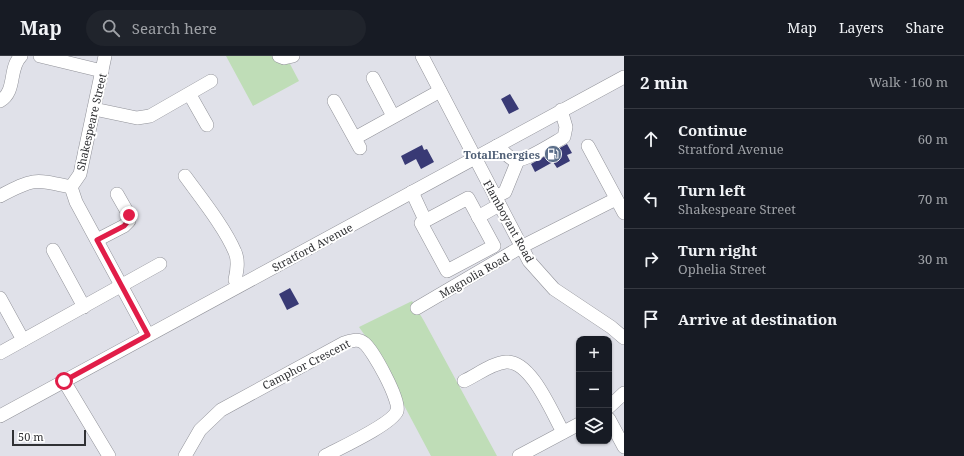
<!DOCTYPE html>
<html lang="en">
<head>
<meta charset="utf-8">
<style>
	body { margin:0; font-family:"Noto Serif",serif; background:#20242c; color:#f1f3f6 }
	.controls { position:absolute; right:12px; bottom:12px; display:grid; overflow:hidden; border-radius:8px; box-shadow:0 1px 3px #0004 }
	.controls button { width:36px; height:36px; display:grid; place-items:center; padding:0; border:0; border-bottom:1px solid #363941; background:#171b24; color:#f1f3f6; font:20px sans-serif }
	.scale { position:absolute; left:12px; bottom:10px; width:74px; box-sizing:border-box; padding-left:4px; border:2px solid #303134; border-top:0; font-size:11px; line-height:14px; white-space:nowrap; color:#303134; -webkit-text-stroke:3px #fff; paint-order:stroke }
	.stop { position:absolute; width:12px; height:12px; margin:-9px; border:3px solid #e11d48; border-radius:50%; background:#fff }
	.stop.end { background:#e11d48; border-color:#fff; box-shadow:0 1px 4px #0008 }
	.list { margin:0; padding:0; list-style:none }
	h2 { display:flex; justify-content:space-between; align-items:center; height:52px; margin:0; padding:0 16px; font-size:17px }
	h2 small { font-size:13px; font-weight:400; color:#9ea1a6 }
	.list li { display:grid; grid-template-columns:26px 1fr auto; gap:12px; align-items:center; box-sizing:border-box; height:60px; padding:0 16px; border-top:1px solid #363941 }
	.list b { display:block; font-size:15px; white-space:nowrap }
	.list p { margin:0; font-size:13px; white-space:nowrap; color:#9ea1a6 }
	.list em { font-size:13px; font-style:normal; color:#9ea1a6 }
	.icon { flex:none; width:22px; height:22px; fill:none; stroke:currentColor; stroke-width:2; stroke-linecap:round; stroke-linejoin:round }
	.map { position:relative; flex:none; width:624px; height:400px; overflow:hidden }
	header { display:flex; align-items:center; gap:24px; box-sizing:border-box; height:56px; padding:0 20px; background:#171b24; border-bottom:1px solid #363941 }
	header strong { font-size:19px }
	nav { display:flex; gap:22px; margin-inline-start:auto; font-size:14px }
	.search { width:280px; height:36px; background:#20242c; display:flex; align-items:center; gap:10px; box-sizing:border-box; padding:0 14px; border-radius:22px; color:#9ea1a6; font-size:15px }
	main { display:flex }
	aside { flex:1; background:#171b24 }
	.map>svg:first-child { display:block }
	.green { fill:#bfddb7 }
	.building { fill:#393a75 }
	.lines { fill:none; stroke-linecap:round; stroke-linejoin:round }
	.minor-casing { stroke:#919299; stroke-width:14 }
	.minor { stroke:#fff; stroke-width:13 }
	.route { stroke:#e11d48; stroke-width:5 }
	.labels { text-anchor:middle; dominant-baseline:central; stroke-width:4; stroke-linejoin:round; paint-order:stroke }
	.street-label { font-size:11px; fill:#303134; stroke:#fff }
	.service-label { font-size:11px; font-weight:bold; fill:#4e5e75; stroke:#fff; text-anchor:end }
</style>
</head>
<body>
<header>
<strong>Map</strong>
<div class="search"><svg class="icon" aria-label="search" viewBox="0 0 24 24"><circle cx="10" cy="10" r="6"/><path d="M15 15l6 6"/></svg>Search here</div>
<nav><a>Map</a><a>Layers</a><a>Share</a></nav>
</header>
<main>
<div class="map">
<svg width="624" height="400" viewBox="0 0 624 400">
	<rect width="100%" height="100%" fill="#e0e1e9"/>
	<g class="green">
		<path d="M226,0h47l7,8h10l9,17 -46,25z"/>
		<path d="M412,245l12,20 73,135h-66l-58,-109 -14,-20z"/>
	</g>
	<g class="building">
		<path d="M510,38l9,15 -10,5 -8,-15z"/>
		<path d="M567,88l5,9 -5,2 3,6 -13,7 -4,-6 -18,10 -4,-8z"/>
		<path d="M422,89l2,5 3,-1 7,13 -13,7 -5,-10 -11,6 -4,-9z"/>
		<path d="M290,232l9,16 -12,6 -8,-16z"/>
	</g>
	<g class="lines">
		<defs>
			<g id="minor">
				<path d="M40,0l62,15"/>
				<path d="M279,0l5,2 9,-2"/>
				<path d="M422,0l107,205 25,28 57,38 13,11"/>
				<path d="M373,22l20,38"/>
				<path d="M190,39l17,30"/>
				<path d="M0,45c17,-10 8,-33 21,-45"/>
				<path d="M334,45l26,47"/>
				<path d="M94,53l43,9 13,-2 61,-35"/>
				<path d="M355,82l85,-47"/>
				<path d="M497,90c5,4 11,11 17,14 9,3 41,-18 50,-23l2,-10 -5,-17"/>
				<path d="M588,90l36,67"/>
				<path d="M185,120c16,22 40,52 50,76 4,9 2,19 0,28"/>
				<path d="M71,131l5,15 72,133"/>
				<path d="M71,131l9,-13 25,-118"/>
				<path d="M412,136l13,28"/>
				<path d="M0,140c34,-18 34,-17 71,-9"/>
				<path d="M495,141l10,-5 13,-32"/>
				<path d="M468,142l26,48 -47,25 -26,-48z"/>
				<path d="M478,161l21,-12"/>
				<path d="M97,184l27,-14 5,-5v-6l-12,-21"/>
				<path d="M53,194l31,57"/>
				<path d="M0,242l23,42"/>
				<path d="M417,252l104,-61 95,-48"/>
				<path d="M0,297l160,-89"/>
				<path d="M64,325l45,75"/>
				<path d="M464,325c13,-6 28,-18 42,-19 25,-2 46,51 57,70"/>
				<path d="M609,351l15,-14"/>
				<path d="M0,360l624,-339"/>
				<path d="M609,363l15,28"/>
				<path d="M185,400l15,-26 21,-20 123,-67c7,-2 14,-5 20,0 9,7 37,58 33,68 -5,13 -57,37 -72,45"/>
				<path d="M519,400l60,-32"/>
			</g>
		</defs>
		<use href="#minor" class="minor-casing"/>
		<use href="#minor" class="minor"/>
	</g>
	<g class="lines">
		<path class="route" d="M64,325l84,-46 -51,-95 27,-14 6,-7 -1,-4"/>
	</g>
	<defs>
		<symbol id="fuel-disc" viewBox="-11 -11 22 22"><circle r="9.5" fill="#5c6f8a" stroke="#fff"/><path d="M-5.5-6h7V0h2V4h1.3V-2.5L3-4.5l.8-.8L6-3V5H2.5V1h-1V6h-7ZM-4.2-4.7v3.2H.2V-4.7Z" fill="#fff"/></symbol>
	</defs>
	<g fill-rule="evenodd">
		<use href="#fuel-disc" x="543" y="88" width="20" height="20"/>
	</g>
	<g class="labels">
		<g class="street-label">
			<text transform="translate(91 66) rotate(-77)">Shakespeare Street</text>
			<text transform="translate(509 165) rotate(61)">Flamboyant Road</text>
			<text transform="translate(312 191) rotate(-28)">Stratford Avenue</text>
			<text transform="translate(474 219) rotate(-30)">Magnolia Road</text>
			<text transform="translate(306 308) rotate(-27)">Camphor Crescent</text>
		</g>
		<g class="service-label">
			<text x="540" y="98">TotalEnergies</text>
		</g>
	</g>
</svg>
<div class="controls">
<button>+</button>
<button>−</button>
<button><svg class="icon" aria-label="layers" viewBox="0 0 24 24"><path d="M12 4l9 5-9 5-9-5zM3 14l9 5 9-5"/></svg></button>
</div>
<div class="scale">50 m</div>
<div class="stop" style="left:64px;top:325px"></div>
<div class="stop end" style="left:129px;top:159px"></div>
</div>
<aside>
<h2>2 min<small>Walk · 160 m</small></h2>
<ul class="list">
<li><svg class="icon" aria-label="ahead" viewBox="0 0 24 24"><path d="M12 20V5M6 11l6-6 6 6"/></svg><div><b>Continue</b><p>Stratford Avenue</p></div><em>60 m</em></li>
<li><svg class="icon" aria-label="left" viewBox="0 0 24 24"><path d="M17 20v-9H6M10 6l-5 5 5 5"/></svg><div><b>Turn left</b><p>Shakespeare Street</p></div><em>70 m</em></li>
<li><svg class="icon" aria-label="right" viewBox="0 0 24 24"><path d="M7 20v-9h11M14 6l5 5-5 5"/></svg><div><b>Turn right</b><p>Ophelia Street</p></div><em>30 m</em></li>
<li><svg class="icon" aria-label="arrive" viewBox="0 0 24 24"><path d="M6 21V4h12l-3 4 3 4H6"/></svg><div><b>Arrive at destination</b></div></li>
</ul>
</aside>
</main>
</body>
</html>
